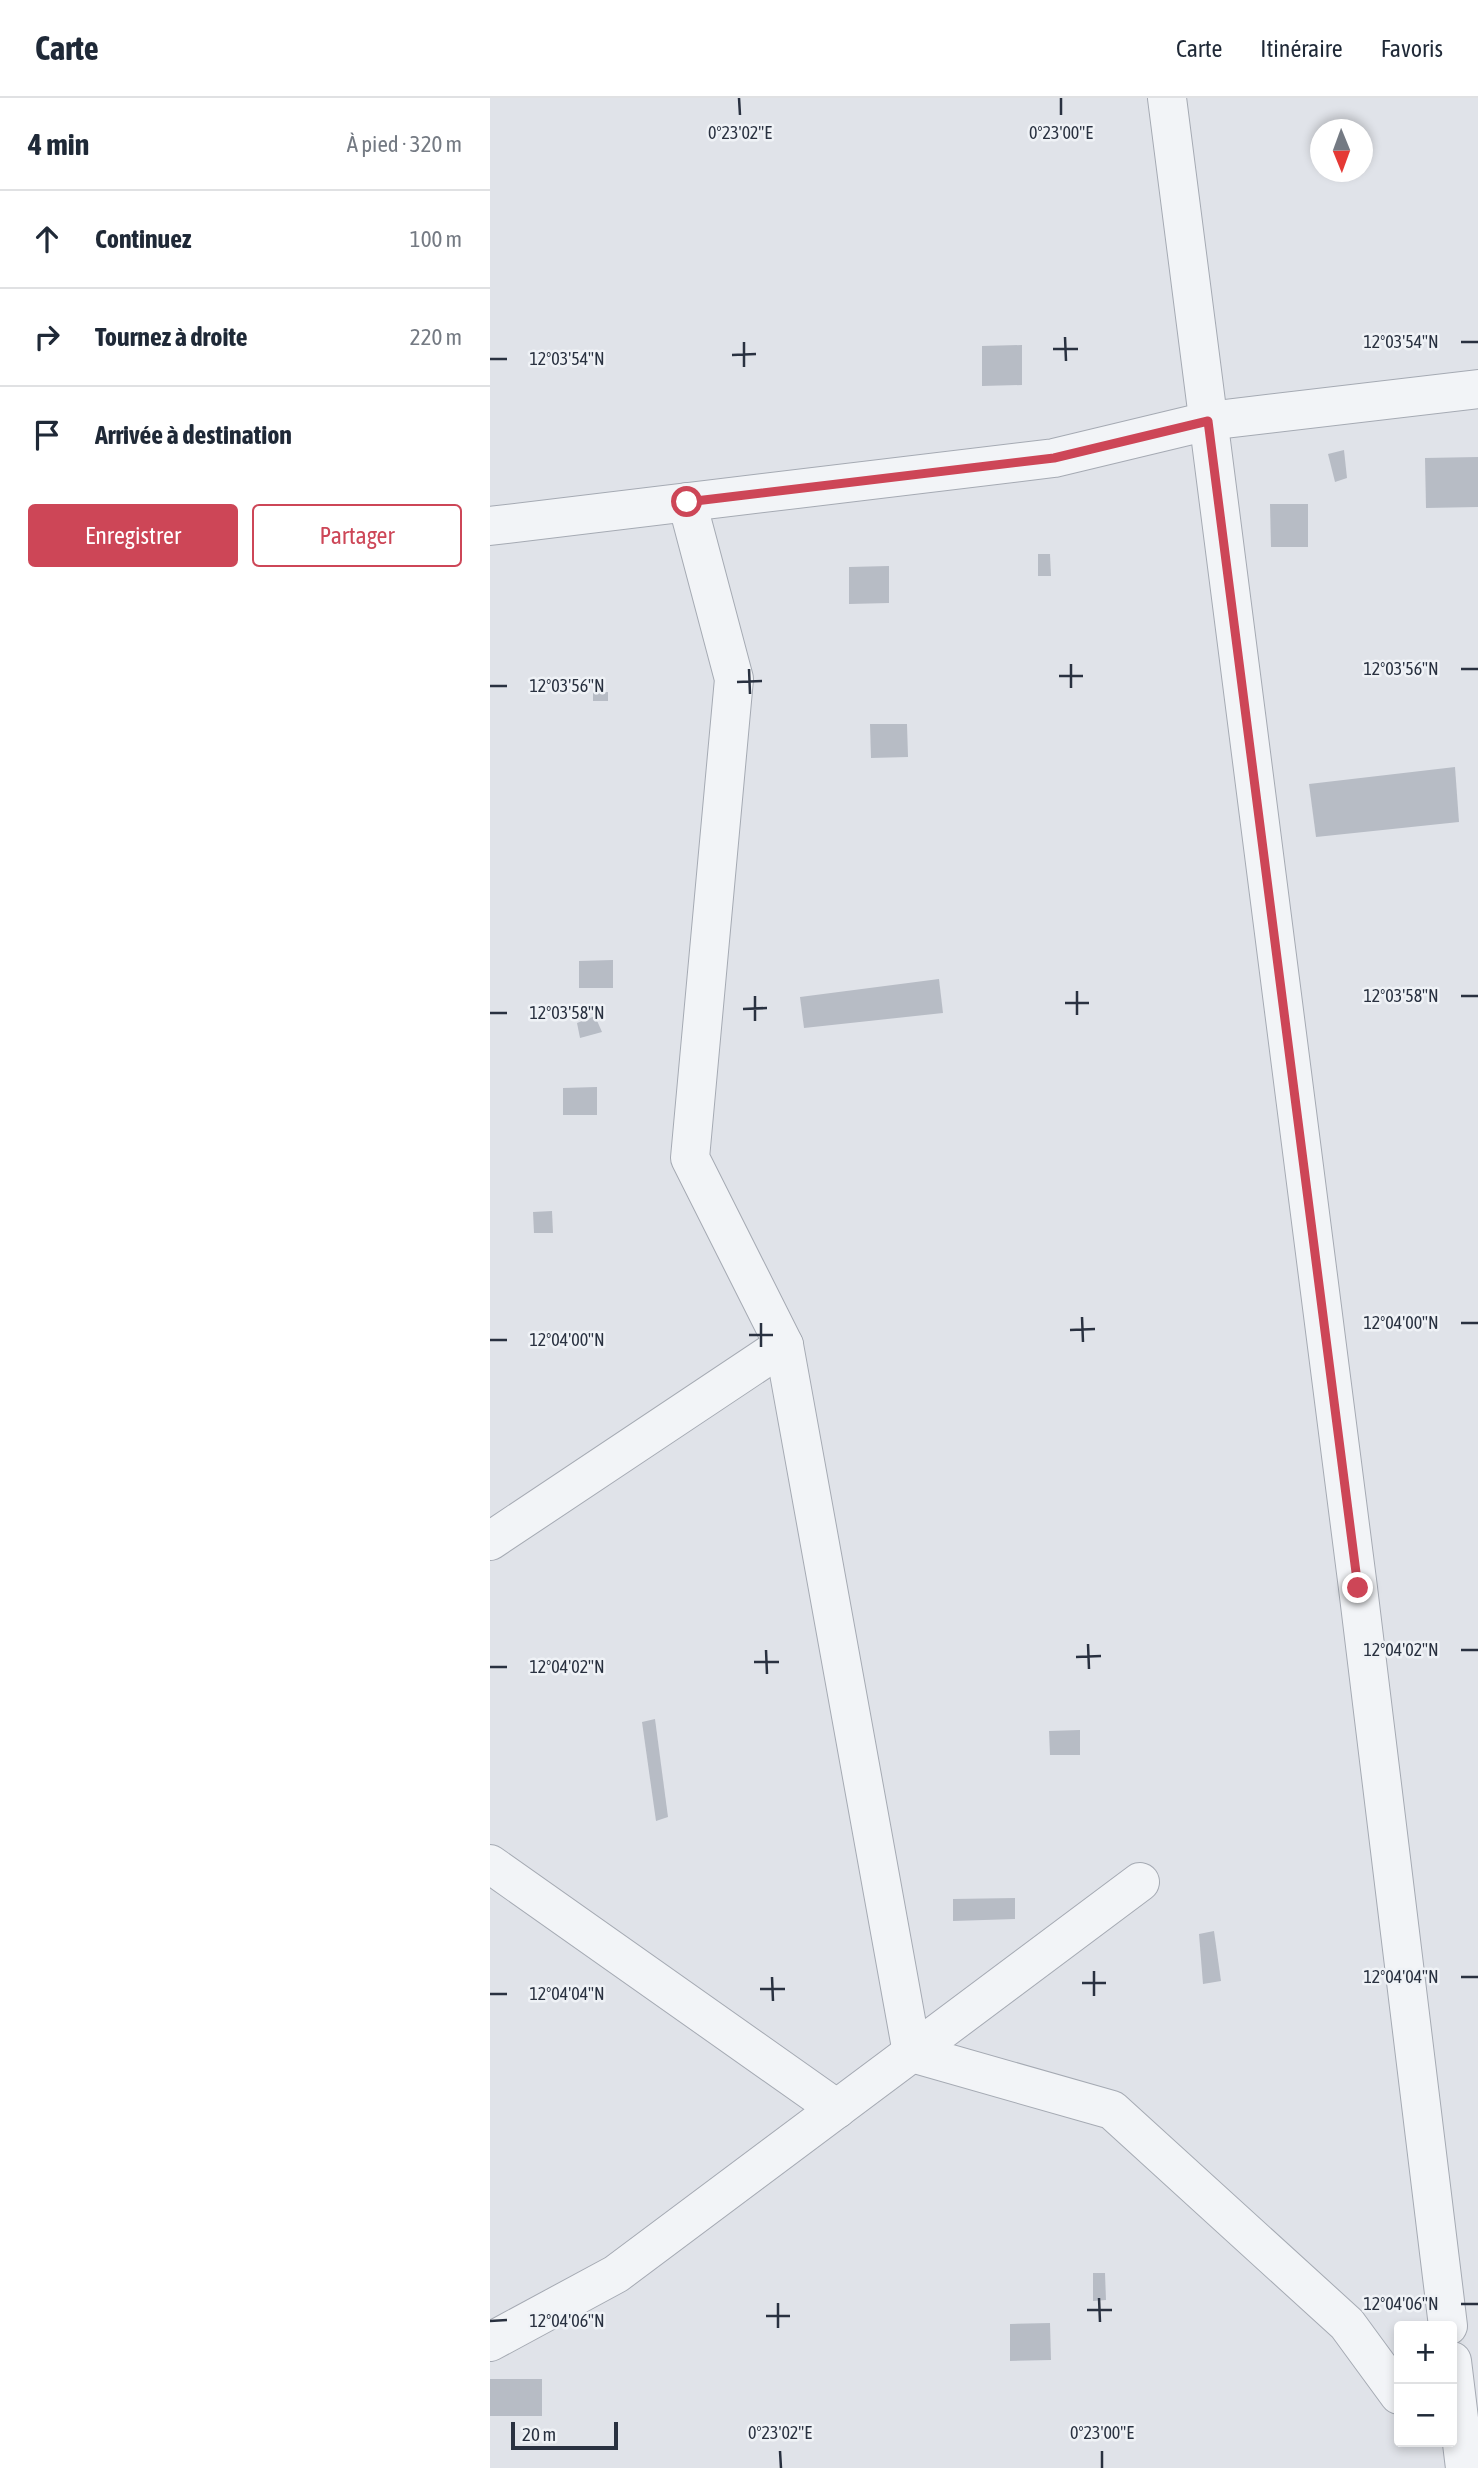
<!DOCTYPE html>
<html lang="fr">
<head>
<meta charset="utf-8">
<style>
	body { margin:0; font-family:"Asap Condensed",sans-serif; background:#f6f6f7; color:#1f2937 }
	.controls { position:absolute; right:21px; bottom:21px; display:grid; overflow:hidden; border-radius:7px; box-shadow:0 4px 10px #0003 }
	.controls button { width:63px; height:63px; display:grid; place-items:center; padding:0; border:0; border-bottom:2px solid #e0e1e3; background:#fff; color:#1f2937; font:35px sans-serif }
	.compass { position:absolute; left:820px; top:21px; width:63px; height:63px; border-radius:50%; background:#fff; box-shadow:0 4px 10px #0003; rotate:179deg }
	.scale { position:absolute; left:21px; bottom:18px; width:107px; box-sizing:border-box; padding-left:7px; border:4px solid #293140; border-top:0; font-size:19px; line-height:24px; white-space:nowrap; color:#293140; -webkit-text-stroke:5px #eff2f6; paint-order:stroke }
	.stop { position:absolute; width:21px; height:21px; margin:-16px; border:5px solid #cd4657; border-radius:50%; background:#fff }
	.stop.end { background:#cd4657; border-color:#fff; box-shadow:0 2px 7px #0008 }
	.list { margin:0; padding:0; list-style:none }
	h2 { display:flex; justify-content:space-between; align-items:center; height:91px; margin:0; padding:0 28px; font-size:30px }
	h2 small { font-size:23px; font-weight:400; color:#747a83 }
	.list li { display:grid; grid-template-columns:46px 1fr auto; gap:21px; align-items:center; box-sizing:border-box; height:98px; padding:0 28px; border-top:2px solid #e0e1e3 }
	.list b { display:block; font-size:26px; white-space:nowrap }
	.list em { font-size:23px; font-style:normal; color:#747a83 }
	.actions { display:flex; gap:14px; padding:21px 28px }
	.actions a { flex:1; padding:16px 0; border:2px solid #cd4657; border-radius:7px; text-align:center; font-size:24px; color:#cd4657 }
	.actions .main { background:#cd4657; color:#fff }
	.icon { flex:none; width:38px; height:38px; fill:none; stroke:currentColor; stroke-width:2; stroke-linecap:round; stroke-linejoin:round }
	.map { position:relative; flex:none; width:988px; height:2370px; overflow:hidden }
	header { display:flex; align-items:center; gap:42px; box-sizing:border-box; height:98px; padding:0 35px; background:#fff; border-bottom:2px solid #e0e1e3 }
	header strong { font-size:33px }
	nav { display:flex; gap:38px; margin-inline-start:auto; font-size:24px }
	main { display:flex }
	aside { flex:1; background:#fff }
	.map>svg:first-child { display:block }
	.building { fill:#b7bcc5 }
	.lines { fill:none; stroke-linecap:round; stroke-linejoin:round }
	.minor-casing { stroke:#a5aab3; stroke-width:40 }
	.minor { stroke:#f2f4f7; stroke-width:38 }
	.route { stroke:#cd4657; stroke-width:9 }
	.ticks { fill:none; stroke:#293140; stroke-width:2.5 }
	.ticks-label { font-size:18px; text-anchor:middle; fill:#293140; stroke:#eff2f6; stroke-width:5; stroke-linejoin:round; paint-order:stroke }
</style>
</head>
<body>
<header>
<strong>Carte</strong>
<nav><a>Carte</a><a>Itinéraire</a><a>Favoris</a></nav>
</header>
<main>
<aside>
<h2>4 min<small>À pied · 320 m</small></h2>
<ul class="list">
<li><svg class="icon" aria-label="ahead" viewBox="0 0 24 24"><path d="M12 20V5M6 11l6-6 6 6"/></svg><div><b>Continuez</b></div><em>100 m</em></li>
<li><svg class="icon" aria-label="right" viewBox="0 0 24 24"><path d="M7 20v-9h11M14 6l5 5-5 5"/></svg><div><b>Tournez à droite</b></div><em>220 m</em></li>
<li><svg class="icon" aria-label="arrive" viewBox="0 0 24 24"><path d="M6 21V4h12l-3 4 3 4H6"/></svg><div><b>Arrivée à destination</b></div></li>
</ul>
<div class="actions"><a class="main">Enregistrer</a><a>Partager</a></div>
</aside>
<div class="map">
<svg width="988" height="2370" viewBox="0 0 988 2370">
	<rect width="100%" height="100%" fill="#e0e3e9"/>
	<g class="building">
		<path d="M532,247v40l-40,1v-40z"/>
		<path d="M854,352l3,28 -12,4 -7,-28z"/>
		<path d="M988,359v50l-52,1 -1,-50z"/>
		<path d="M780,406h38v43h-37z"/>
		<path d="M548,456h12l1,22h-13z"/>
		<path d="M399,468v37l-40,1v-37z"/>
		<rect x="103" y="594" width="15" height="9"/>
		<path d="M380,626h37l1,33 -37,1z"/>
		<path d="M965,669l4,55 -143,15 -7,-53z"/>
		<path d="M123,862v28h-34v-27z"/>
		<path d="M449,881l4,34 -139,15 -4,-31z"/>
		<path d="M105,918l7,16 -22,6 -3,-15z"/>
		<path d="M107,989v28h-34v-27z"/>
		<path d="M62,1113l1,22h-19l-1,-21z"/>
		<path d="M165,1621l13,98 -12,4 -14,-99z"/>
		<path d="M590,1632v25h-30l-1,-24z"/>
		<path d="M525,1800v21l-62,2v-22z"/>
		<path d="M724,1833l7,50 -18,3 -4,-50z"/>
		<path d="M603,2175h12l1,27 -13,1z"/>
		<path d="M560,2225l1,37 -41,1v-37z"/>
		<rect x="0" y="2281" width="52" height="37"/>
	</g>
	<g class="lines">
		<defs>
			<g id="minor">
				<path d="M677,0l191,1490 90,738"/>
				<path d="M197,404l47,177 -44,479 94,187 128,708 200,57 235,214 52,71"/>
				<path d="M0,428l564,-68 154,-37 270,-32"/>
				<path d="M0,1443l294,-196"/>
				<path d="M0,1766l347,245"/>
				<path d="M0,2244l126,-68 524,-392"/>
				<path d="M962,2263l13,107"/>
			</g>
		</defs>
		<use href="#minor" class="minor-casing"/>
		<use href="#minor" class="minor"/>
	</g>
	<g class="lines">
		<path class="route" d="M197,404l367,-44 154,-37 150,1167"/>
	</g>
	<path class="ticks" d="M249,0l1,17M571,0v17M575,239l1,24M254,244v25M971,244h17M563,251h25M242,257l24,-1M0,261h17M581,566v24M259,571l1,25M971,571h17M569,578h24M247,584l25,-1M0,588h17M587,893v24M265,898v25M971,898h17M575,905h24M253,911l24,-1M0,915h17M592,1219l1,25M271,1225v24M971,1225h17M580,1232l25,-1M259,1237h24M0,1242h17M598,1546l1,25M276,1552l1,24M971,1552h17M586,1559l25,-1M264,1564h25M0,1569h17M604,1873v25M282,1879l1,24M971,1879h17M592,1885h24M270,1891h25M0,1896h17M609,2200l1,24M288,2205v25M971,2206h17M597,2212h25M276,2218h24M0,2223l17,-1M290,2353l1,17M612,2353v17"/>
	<g class="ticks-label">
		<text x="250" y="41">0°23'02"E</text>
		<text x="571" y="41">0°23'00"E</text>
		<text x="911" y="250">12°03'54"N</text>
		<text x="77" y="267">12°03'54"N</text>
		<text x="911" y="577">12°03'56"N</text>
		<text x="77" y="594">12°03'56"N</text>
		<text x="911" y="904">12°03'58"N</text>
		<text x="77" y="921">12°03'58"N</text>
		<text x="911" y="1231">12°04'00"N</text>
		<text x="77" y="1248">12°04'00"N</text>
		<text x="911" y="1558">12°04'02"N</text>
		<text x="77" y="1575">12°04'02"N</text>
		<text x="911" y="1885">12°04'04"N</text>
		<text x="77" y="1902">12°04'04"N</text>
		<text x="911" y="2212">12°04'06"N</text>
		<text x="77" y="2229">12°04'06"N</text>
		<text x="290" y="2341">0°23'02"E</text>
		<text x="612" y="2341">0°23'00"E</text>
	</g>
</svg>
<div class="controls">
<button>+</button>
<button>−</button>
</div>
<svg class="compass" viewBox="-18 -18 36 36"><path d="M0-13l5 13h-10z" fill="#e53935"/><path d="M0 13l5-13h-10z" fill="#747a83"/></svg>
<div class="scale">20 m</div>
<div class="stop" style="left:197px;top:404px"></div>
<div class="stop end" style="left:868px;top:1490px"></div>
</div>
</main>
</body>
</html>
